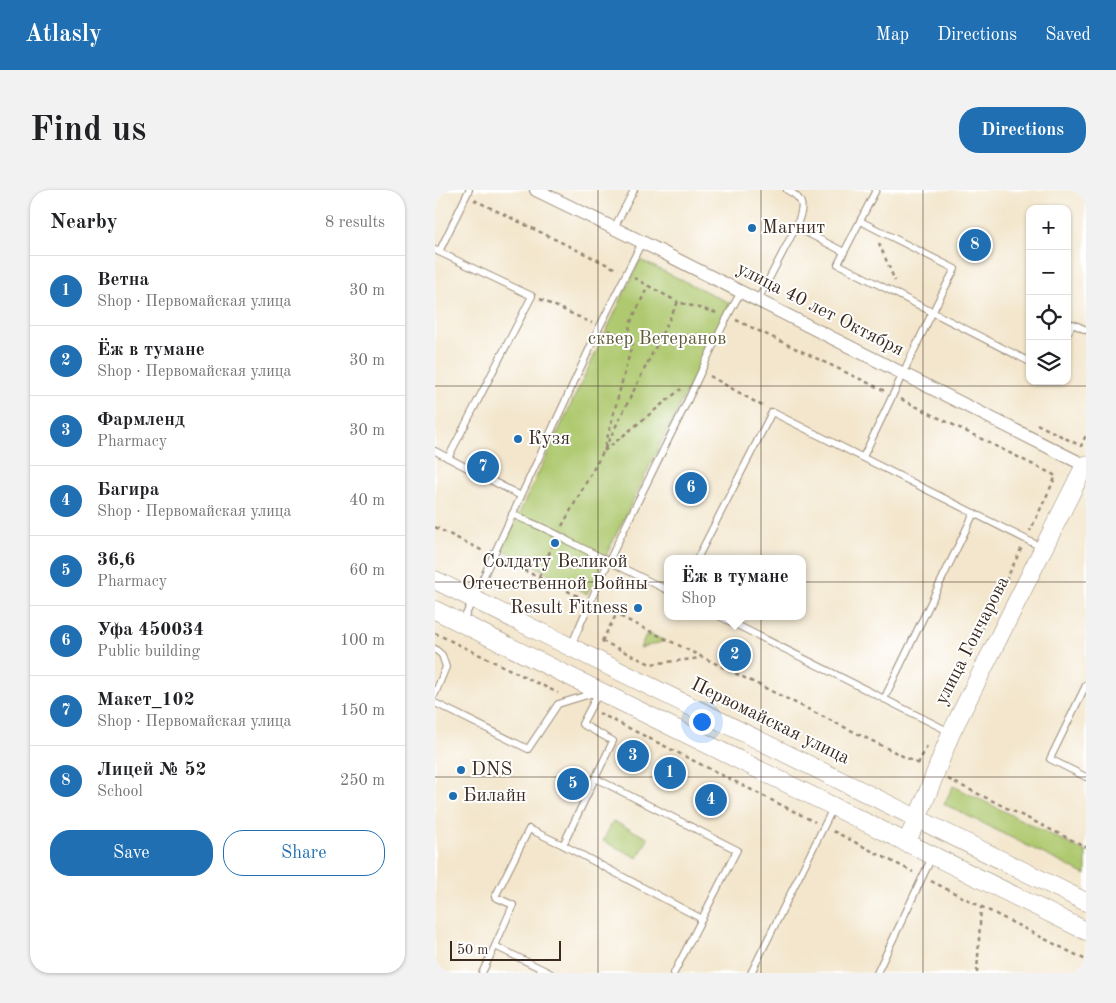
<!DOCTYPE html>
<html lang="en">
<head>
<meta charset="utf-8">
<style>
	body { margin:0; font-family:"Old Standard TT",serif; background:#f2f2f2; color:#202124 }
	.controls { position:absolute; right:15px; top:15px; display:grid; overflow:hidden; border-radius:10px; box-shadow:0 1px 4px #0004 }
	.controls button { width:45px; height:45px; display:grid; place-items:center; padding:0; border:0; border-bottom:1px solid #e0e0e0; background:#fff; color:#202124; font:25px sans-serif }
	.scale { position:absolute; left:15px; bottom:12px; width:111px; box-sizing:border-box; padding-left:5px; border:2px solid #3b2a1e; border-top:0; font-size:14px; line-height:18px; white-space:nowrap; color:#3b2a1e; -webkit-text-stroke:4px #fff; paint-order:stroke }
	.you { position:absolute; left:266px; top:531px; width:18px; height:18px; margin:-12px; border:4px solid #fff; border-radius:50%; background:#1a73e8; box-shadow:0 0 0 8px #1a73e833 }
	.badge { display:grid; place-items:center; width:32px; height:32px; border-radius:50%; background:#1f6fb2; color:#fff; font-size:16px; font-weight:700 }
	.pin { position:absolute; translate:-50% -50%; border:2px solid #fff; box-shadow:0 1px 5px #0006 }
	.popup { position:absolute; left:229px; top:365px; width:142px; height:65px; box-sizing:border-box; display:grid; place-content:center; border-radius:10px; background:#fff; filter:drop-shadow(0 1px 4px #0005); font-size:16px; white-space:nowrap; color:#757577 }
	.popup b { font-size:19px; color:#202124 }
	.popup::after { content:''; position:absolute; left:50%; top:100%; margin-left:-10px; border:10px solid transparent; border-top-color:#fff }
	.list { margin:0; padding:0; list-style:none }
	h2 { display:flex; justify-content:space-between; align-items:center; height:65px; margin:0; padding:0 20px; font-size:21px }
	h2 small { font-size:16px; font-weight:400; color:#757577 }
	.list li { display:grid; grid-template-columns:32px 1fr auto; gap:15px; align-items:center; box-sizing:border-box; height:70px; padding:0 20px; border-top:1px solid #e0e0e0 }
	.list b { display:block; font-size:19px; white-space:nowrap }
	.list p { margin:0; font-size:16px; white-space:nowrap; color:#757577 }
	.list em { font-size:16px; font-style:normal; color:#757577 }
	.actions { display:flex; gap:10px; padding:15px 20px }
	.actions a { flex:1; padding:11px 0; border:1px solid #1f6fb2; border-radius:20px; text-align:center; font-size:18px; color:#1f6fb2 }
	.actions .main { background:#1f6fb2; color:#fff }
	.icon { flex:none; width:28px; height:28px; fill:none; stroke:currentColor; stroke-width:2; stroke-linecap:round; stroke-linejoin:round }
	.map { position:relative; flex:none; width:651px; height:783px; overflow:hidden; border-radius:20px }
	header { display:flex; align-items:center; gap:30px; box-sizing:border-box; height:70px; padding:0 25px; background:#1f6fb2; color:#fff }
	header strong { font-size:24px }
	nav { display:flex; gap:28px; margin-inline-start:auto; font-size:18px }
	.intro { display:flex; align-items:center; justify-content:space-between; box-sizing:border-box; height:120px; padding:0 30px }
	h1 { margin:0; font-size:35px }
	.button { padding:12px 22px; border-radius:20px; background:#1f6fb2; color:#fff; font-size:18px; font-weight:700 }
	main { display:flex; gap:30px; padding:0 30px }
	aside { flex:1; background:#fff; border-radius:20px; box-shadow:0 1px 4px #0004 }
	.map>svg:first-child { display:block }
	.green { fill:#afc96f; stroke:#757a46 }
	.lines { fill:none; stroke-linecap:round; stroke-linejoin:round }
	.lane-casing { stroke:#978875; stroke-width:8 }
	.street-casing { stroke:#978875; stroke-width:14 }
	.secondary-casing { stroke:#978875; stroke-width:19 }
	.path { stroke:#978875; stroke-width:2.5; stroke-dasharray:4 4; stroke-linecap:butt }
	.lane { stroke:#fff; stroke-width:6 }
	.street { stroke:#fff; stroke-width:12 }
	.secondary { stroke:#fff; stroke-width:18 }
	.grid { fill:none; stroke:#3b2a1e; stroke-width:1; stroke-opacity:0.55 }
	.poi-dot { fill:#1f6fb2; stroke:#fff; stroke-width:2 }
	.labels { text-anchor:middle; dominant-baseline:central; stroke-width:4; stroke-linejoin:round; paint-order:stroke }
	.poi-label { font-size:19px; fill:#3b2a1e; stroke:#fff; text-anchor:start }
	.street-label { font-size:19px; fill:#3b2a1e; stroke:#fff }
	.park-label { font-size:19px; fill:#5e5a36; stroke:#fff }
</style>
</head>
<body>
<header>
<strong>Atlasly</strong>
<nav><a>Map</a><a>Directions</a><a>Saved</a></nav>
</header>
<div class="intro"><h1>Find us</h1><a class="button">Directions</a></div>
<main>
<aside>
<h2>Nearby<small>8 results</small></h2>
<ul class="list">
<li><span class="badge">1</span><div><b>Ветна</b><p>Shop · Первомайская улица</p></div><em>30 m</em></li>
<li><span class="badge">2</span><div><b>Ёж в тумане</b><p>Shop · Первомайская улица</p></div><em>30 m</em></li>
<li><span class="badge">3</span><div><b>Фармленд</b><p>Pharmacy</p></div><em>30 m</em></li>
<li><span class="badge">4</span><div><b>Багира</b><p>Shop · Первомайская улица</p></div><em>40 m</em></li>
<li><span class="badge">5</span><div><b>36,6</b><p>Pharmacy</p></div><em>60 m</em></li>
<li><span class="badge">6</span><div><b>Уфа 450034</b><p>Public building</p></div><em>100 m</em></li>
<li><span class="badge">7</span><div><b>Макет_102</b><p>Shop · Первомайская улица</p></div><em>150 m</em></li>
<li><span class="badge">8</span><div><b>Лицей № 52</b><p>School</p></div><em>250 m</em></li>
</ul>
<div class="actions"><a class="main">Save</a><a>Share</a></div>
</aside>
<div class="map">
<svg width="651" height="783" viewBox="0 0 651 783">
	<rect width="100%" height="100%" fill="#fff"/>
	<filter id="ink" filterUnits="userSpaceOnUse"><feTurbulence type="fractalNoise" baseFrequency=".02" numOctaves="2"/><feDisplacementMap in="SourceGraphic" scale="10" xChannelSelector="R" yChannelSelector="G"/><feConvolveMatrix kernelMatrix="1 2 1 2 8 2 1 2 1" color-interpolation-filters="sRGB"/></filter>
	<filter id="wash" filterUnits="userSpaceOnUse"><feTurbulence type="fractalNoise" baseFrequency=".0096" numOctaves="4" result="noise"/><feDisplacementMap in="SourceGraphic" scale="20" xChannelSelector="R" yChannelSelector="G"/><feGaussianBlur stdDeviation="1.12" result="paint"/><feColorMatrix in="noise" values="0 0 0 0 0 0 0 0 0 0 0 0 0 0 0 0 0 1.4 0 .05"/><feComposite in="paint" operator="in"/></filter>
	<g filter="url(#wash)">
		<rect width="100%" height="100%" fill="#f3e6cc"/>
		<g class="green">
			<path d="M205,70l90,43 -143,291 -85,-45z"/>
			<path d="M212,443l18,8 -25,7z"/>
			<path d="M518,596l133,66v23l-142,-71z"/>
			<path d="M178,631l35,17 -10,20 -35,-17z"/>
		</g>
	</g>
	<g filter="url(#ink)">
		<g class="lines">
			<defs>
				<g id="lane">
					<path d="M352,0c20,10 16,19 9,37"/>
					<path d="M441,0l-38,74 192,98"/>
					<path d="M425,31l95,48c-34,62 -61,126 -92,188"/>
					<path d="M179,38l20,-38"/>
					<path d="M0,60l4,2 30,-62"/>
					<path d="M4,62l93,44 -84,162"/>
					<path d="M323,110l38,-73 48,25"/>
					<path d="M632,144l6,-10 13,6"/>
					<path d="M0,261l86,45"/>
					<path d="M77,324c18,9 40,16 56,27l99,49"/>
					<path d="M262,369l75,-147 271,136"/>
					<path d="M284,426l231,116"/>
					<path d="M27,433l138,-297 42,-84"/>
					<path d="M136,456c34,-81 74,-159 113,-238 19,-39 35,-79 57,-116"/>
					<path d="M0,459l7,6 4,12 -11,27"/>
					<path d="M651,495l-36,74 36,18"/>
					<path d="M449,509l90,-186"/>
					<path d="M0,513l93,46 30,-45 36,-11"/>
					<path d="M160,588l142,72 -63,123"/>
					<path d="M128,655l139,74"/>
					<path d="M47,783l13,-27"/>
					<path d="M115,783l-55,-27 18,-41 -18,-8 34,-68 34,16 50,-104 -31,-17 17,-32"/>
					<path d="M316,783l82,-165"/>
					<path d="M442,783l55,-116"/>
				</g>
				<path id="street" d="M101,0l106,52 444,224"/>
				<g id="secondary">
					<path d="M0,390l651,322"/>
					<path d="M0,420l651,321"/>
					<path d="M471,653c18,-36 30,-74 45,-110l134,-268"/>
				</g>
			</defs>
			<use href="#lane" class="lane-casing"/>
			<use href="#street" class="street-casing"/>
			<use href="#secondary" class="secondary-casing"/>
			<g class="path">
				<path d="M39,10l144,70"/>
				<path d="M444,53l16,38"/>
				<path d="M199,88l44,24"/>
				<path d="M105,109l52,24"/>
				<path d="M301,130l149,71"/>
				<path d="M173,140l25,11"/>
				<path d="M275,186l54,31"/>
				<path d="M466,209l155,77 -26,55"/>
				<path d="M602,234l44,22 5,-11"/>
				<path d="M170,256l28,-105 -4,-15 19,-40"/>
				<path d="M169,261l77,-62"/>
				<path d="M127,336l41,-74 75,-150 39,11"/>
				<path d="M0,337l48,24"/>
				<path d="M67,370l78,37"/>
				<path d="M104,387l14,-33"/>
				<path d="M164,416l320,158"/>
				<path d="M0,443l123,60"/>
				<path d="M167,451l48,23 51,-6"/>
				<path d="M167,451l14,-26"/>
				<path d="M536,463l51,-106"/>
				<path d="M164,523l216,109"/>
				<path d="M483,574l9,-18"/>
				<path d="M513,589l138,68"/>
				<path d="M398,641l80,41"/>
				<path d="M496,691l155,79"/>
				<path d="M542,783l4,-66"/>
			</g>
			<use href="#lane" class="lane"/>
			<use href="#street" class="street"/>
			<use href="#secondary" class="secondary"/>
		</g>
	</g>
	<path class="grid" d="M163,0v783M326,0v783M488,0v783M0,196h651M0,392h651M0,587h651"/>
	<g class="poi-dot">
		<circle cx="317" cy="38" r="5"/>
		<circle cx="83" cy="249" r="5"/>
		<circle cx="120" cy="353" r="5"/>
		<circle cx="203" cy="418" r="5"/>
		<circle cx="26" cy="580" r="5"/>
		<circle cx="18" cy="606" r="5"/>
	</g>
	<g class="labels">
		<g class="poi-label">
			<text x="327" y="38">Магнит</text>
			<text x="93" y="249">Кузя</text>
			<text x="120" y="372" text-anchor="middle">Солдату Великой<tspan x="120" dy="22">Отечественной Войны</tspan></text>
			<text x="193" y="418" text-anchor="end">Result Fitness</text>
			<text x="36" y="580">DNS</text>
			<text x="28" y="606">Билайн</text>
		</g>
		<g class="street-label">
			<text transform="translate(385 120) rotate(27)">улица 40 лет Октября</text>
			<text transform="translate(538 451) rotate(-63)">улица Гончарова</text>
			<text transform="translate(335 532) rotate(26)">Первомайская улица</text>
		</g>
		<g class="park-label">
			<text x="222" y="149">сквер Ветеранов</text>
		</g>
	</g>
</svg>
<div class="controls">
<button>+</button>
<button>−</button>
<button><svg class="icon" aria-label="locate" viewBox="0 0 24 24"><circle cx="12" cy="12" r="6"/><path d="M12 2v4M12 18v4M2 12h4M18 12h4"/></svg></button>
<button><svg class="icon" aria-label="layers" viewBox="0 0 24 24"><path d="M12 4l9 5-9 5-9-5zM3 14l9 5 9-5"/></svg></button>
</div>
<div class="scale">50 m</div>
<div class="you"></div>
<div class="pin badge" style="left:235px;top:583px">1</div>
<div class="pin badge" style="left:300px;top:465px">2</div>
<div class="popup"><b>Ёж в тумане</b>Shop</div>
<div class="pin badge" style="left:198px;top:566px">3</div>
<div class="pin badge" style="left:276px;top:610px">4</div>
<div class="pin badge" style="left:138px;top:594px">5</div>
<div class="pin badge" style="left:256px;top:298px">6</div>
<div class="pin badge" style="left:48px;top:277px">7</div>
<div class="pin badge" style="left:540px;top:55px">8</div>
</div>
</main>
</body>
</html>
